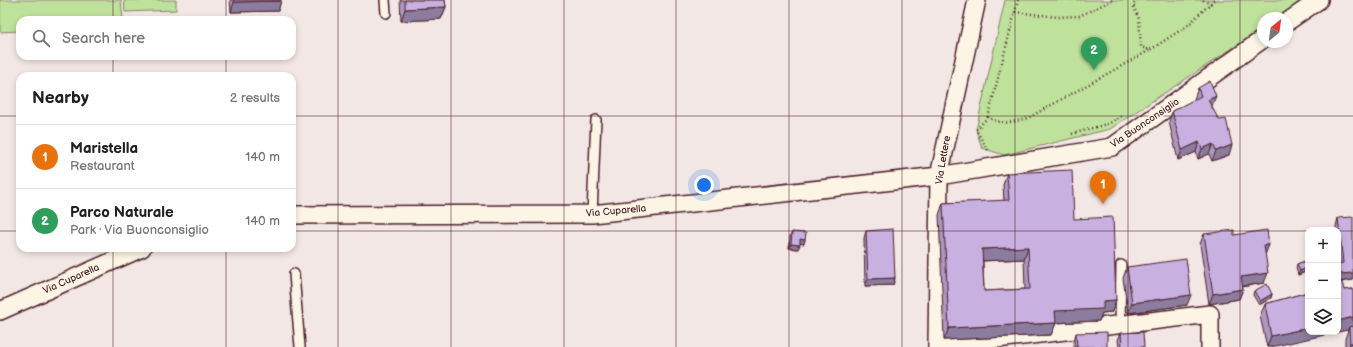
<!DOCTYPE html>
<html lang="en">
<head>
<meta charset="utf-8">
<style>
	body { margin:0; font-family:"Balsamiq Sans",sans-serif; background:#f2f2f2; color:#202124 }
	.controls { position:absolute; right:12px; bottom:12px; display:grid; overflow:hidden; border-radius:8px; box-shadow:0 2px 6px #0003 }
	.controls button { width:36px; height:36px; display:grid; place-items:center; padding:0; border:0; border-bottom:1px solid #e0e0e0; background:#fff; color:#202124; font:20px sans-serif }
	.compass { position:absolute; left:1257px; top:12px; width:36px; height:36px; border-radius:50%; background:#fff; box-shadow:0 2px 6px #0003; rotate:29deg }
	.you { position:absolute; left:704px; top:185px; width:14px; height:14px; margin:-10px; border:3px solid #fff; border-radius:50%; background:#1a73e8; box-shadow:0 0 0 6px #1a73e833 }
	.badge { display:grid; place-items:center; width:26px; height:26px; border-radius:50%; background:#1a73e8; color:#fff; font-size:13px; font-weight:700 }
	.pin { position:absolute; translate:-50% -33px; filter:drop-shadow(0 1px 2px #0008) }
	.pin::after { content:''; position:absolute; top:21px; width:14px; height:12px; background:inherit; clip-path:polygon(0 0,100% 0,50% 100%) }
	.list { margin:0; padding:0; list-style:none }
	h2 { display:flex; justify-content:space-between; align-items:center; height:52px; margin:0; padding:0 16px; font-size:17px }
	h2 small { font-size:13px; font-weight:400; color:#757577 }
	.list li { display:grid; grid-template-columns:26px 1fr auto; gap:12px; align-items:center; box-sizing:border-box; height:64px; padding:0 16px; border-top:1px solid #e0e0e0 }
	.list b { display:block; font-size:15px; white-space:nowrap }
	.list p { margin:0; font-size:13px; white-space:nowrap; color:#757577 }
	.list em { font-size:13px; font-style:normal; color:#757577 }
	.icon { flex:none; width:22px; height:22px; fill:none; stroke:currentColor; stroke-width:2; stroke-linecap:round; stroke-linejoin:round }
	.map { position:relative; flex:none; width:1353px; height:347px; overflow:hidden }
	.search { position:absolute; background:#fff; box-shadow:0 2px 6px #0003; left:16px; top:16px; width:280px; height:44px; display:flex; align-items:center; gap:10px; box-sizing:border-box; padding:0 14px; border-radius:12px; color:#757577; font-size:15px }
	.panel { position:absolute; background:#fff; box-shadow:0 2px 6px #0003; left:16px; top:72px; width:280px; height:180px; border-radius:12px }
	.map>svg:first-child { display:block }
	.green { fill:#bee19b; stroke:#848063 }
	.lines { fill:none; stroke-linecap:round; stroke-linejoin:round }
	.service-casing { stroke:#4a1f2b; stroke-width:12 }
	.minor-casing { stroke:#4a1f2b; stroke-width:20 }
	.path { stroke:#4a1f2b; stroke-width:2.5; stroke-dasharray:1 3; stroke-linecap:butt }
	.service { stroke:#fcf5e5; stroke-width:9 }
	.minor { stroke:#fcf5e5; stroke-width:17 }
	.wall { fill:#ac98c1; stroke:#4a1f2b; fill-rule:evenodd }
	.shaded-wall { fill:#8c7c9d; stroke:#4a1f2b }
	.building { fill:#c8b1e0; stroke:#4a1f2b; fill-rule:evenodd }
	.grid { fill:none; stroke:#4a1f2b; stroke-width:1; stroke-opacity:0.55 }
	.labels { text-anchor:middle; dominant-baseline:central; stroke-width:3; stroke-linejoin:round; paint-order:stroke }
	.street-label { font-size:10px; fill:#4a1f2b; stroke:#fcf5e5 }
</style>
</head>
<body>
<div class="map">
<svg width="1353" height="347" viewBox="0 0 1353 347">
	<rect width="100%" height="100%" fill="#f2e7e4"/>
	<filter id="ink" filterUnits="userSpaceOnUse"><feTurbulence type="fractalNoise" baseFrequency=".025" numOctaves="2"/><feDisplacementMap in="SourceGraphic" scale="8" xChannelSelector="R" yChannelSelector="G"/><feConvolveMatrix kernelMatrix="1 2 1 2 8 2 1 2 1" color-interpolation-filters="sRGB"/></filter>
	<g filter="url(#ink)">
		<g class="green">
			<path d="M0,0h121l2,20h-103v11l-20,1z"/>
			<path d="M124,0h52v10l-51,2z"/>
			<path d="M1005,0h300l-27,18h-15v10l-153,101 -106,26 -22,-7 -6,-18z"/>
		</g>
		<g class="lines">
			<defs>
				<g id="service">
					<path d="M385,0l1,13"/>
					<path d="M592,214l4,-94"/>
					<path d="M294,274l6,73"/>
					<path d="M1120,325l1,-60"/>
				</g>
				<g id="minor">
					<path d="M1287,22l32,-22"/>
					<path d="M292,215l300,-1 347,-38 173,-29 151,-108"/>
					<path d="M0,311l142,-63"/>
					<path d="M937,346l273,-32v33"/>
					<path d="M937,347l2,-171 38,-176"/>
				</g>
			</defs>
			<use href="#service" class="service-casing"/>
			<use href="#minor" class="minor-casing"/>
			<g class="path">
				<path d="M1018,0l-30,117c15,9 23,5 40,1l122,-68"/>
				<path d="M1137,0l-4,5 6,14 2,28 9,3 37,-24 27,-26"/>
				<path d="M1203,0l8,4"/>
				<path d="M1015,12l43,5 21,-1 34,-16"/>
				<path d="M988,117l-12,13 12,20"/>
				<path d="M1072,134l38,-11 12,-7"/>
			</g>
			<use href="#service" class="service"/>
			<use href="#minor" class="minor"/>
		</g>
		<g class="wall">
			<path d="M230,0h51l-3,11 -47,1z"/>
			<path d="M400,0h45l1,7 -5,12 -40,2z"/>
			<path d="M1198,88l14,18v1l17,48 -17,6 -3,-7 -11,5 -2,-7 -18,8 -9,-38 3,-11 23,-11 -1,-1z"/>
			<path d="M1007,173l67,46 42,81 -4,12 -10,1 -3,8 -43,2 -5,12 -107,5 -5,-125 4,-12 61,-2 -1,-16zM1024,259l1,30 -41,2 -1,-30z"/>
			<path d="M1338,218l15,62 -15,2v-18l2,-1 -2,-17v-16h-2v-4z"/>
			<path d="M866,231l29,47 -2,7 -28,1 -1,-48z"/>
			<path d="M792,232l12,12 -4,-1 -2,6 -9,-1 1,-12z"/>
			<path d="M1204,234l61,21 -1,28 -22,4 1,2 -4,10 -30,5 -9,-60z"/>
			<path d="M1308,260v11l-10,4 -2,-7 1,-4z"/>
			<path d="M1127,267l60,38 -59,8 -5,-35z"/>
			<path d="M1353,289v58h-8v-8l3,-9 -4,-40z"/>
			<path d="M1254,291l18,3 -1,4 -12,7 -6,-10z"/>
			<path d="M1308,292l-37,55h-4l-7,-31 5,-12z"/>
			<path d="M1076,333l31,14h-33v-6z"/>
			<path d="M1121,333l23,14h-25l-1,-7z"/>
		</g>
		<g class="shaded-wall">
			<path d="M281,1l-3,10 -47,1 3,-10z"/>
			<path d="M446,7l-5,12 -40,2 4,-12z"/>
			<path d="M1216,96l-4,10 -8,4 4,-10z"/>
			<path d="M1199,142l-3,10 -18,8 4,-10z"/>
			<path d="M1213,144l-4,10 -11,5 4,-10z"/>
			<path d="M1232,145l-3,10 -17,6 4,-10z"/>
			<path d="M800,239l5,1 -1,4 -5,-1z"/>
			<path d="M791,244l9,1 -2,4 -9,-1z"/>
			<path d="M1264,245h5l-4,10z"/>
			<path d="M1028,247l-4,12 -46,2 4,-12z"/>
			<path d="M1308,267v4l-10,4 2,-4z"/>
			<path d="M1268,273l-4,10 -27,4 4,-10z"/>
			<path d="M1353,273v7l-15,2v-3l2,-5z"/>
			<path d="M895,278l-2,7 -28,1 3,-7z"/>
			<path d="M1243,289l-4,10 -30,5 4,-10z"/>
			<path d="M1272,294l-1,4 -12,7 1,-4z"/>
			<path d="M1191,295l-4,10 -59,8 4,-10z"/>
			<path d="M1116,300l-4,12 -10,1 -3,8 -49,2 5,-12 48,-10z"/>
			<path d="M1353,317v7l-2,5 -2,-2 -1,3 -10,2v-11z"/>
			<path d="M1056,323l-5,12 -107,5 5,-12z"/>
			<path d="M1308,328v4h30l-67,15h-4l4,-11z"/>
			<path d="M1350,343h3v4h-4z"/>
		</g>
		<g class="building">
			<path d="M234,0h47v1l-47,1z"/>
			<path d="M405,0h40l1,7 -41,2z"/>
			<path d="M1210,81l6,15 -8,4 11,20 7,-1 6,26 -16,6 -3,-7 -11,5 -3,-7 -17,8 -10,-39 29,-15 -3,-8z"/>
			<path d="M1072,170l2,49 39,-2 3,83 -13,1v8l-48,2 1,12 -107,5 -6,-125 66,-3 -2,-27zM1028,247l2,42 -46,2 -2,-42z"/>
			<path d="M1353,217v56l-13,1 -2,-10 5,-1 -5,-45z"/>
			<path d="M893,229l2,49 -27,1 -2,-48z"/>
			<path d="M1234,230v5l33,-5 2,15h-5l4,28 -27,4 2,12 -30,5 -9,-60z"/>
			<path d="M792,232l14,1 -1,7 -5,-1v6l-9,-1z"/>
			<path d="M1186,259l5,36 -59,8 -5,-36z"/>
			<path d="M1308,260v7l-8,4 -3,-7z"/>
			<path d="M1342,282l2,8 9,-1v28l-15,4v-38z"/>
			<path d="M1267,284l5,10 -12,7 -6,-10z"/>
			<path d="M1308,292v36l-37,8 -6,-32z"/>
			<path d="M1353,326v17h-3l-1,-16z"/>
			<path d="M1107,332v15h-30l-1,-14z"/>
			<path d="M1143,332l1,15h-22l-1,-14z"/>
		</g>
	</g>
	<path class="grid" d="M113,0v20M226,0v20M338,0v347M451,0v347M564,0v347M676,0v347M789,0v347M902,0v347M1015,0v347M1128,0v347M1240,0v347M113,56v20M226,56v20M0,116h20M292,116h1061M0,231h20M292,231h1016M1338,231h15M113,248v99M226,248v99"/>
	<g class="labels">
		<g class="street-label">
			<text transform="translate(1145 123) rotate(-34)">Via Buonconsiglio</text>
			<text transform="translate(943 160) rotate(-80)">Via Lettere</text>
			<text transform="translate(616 211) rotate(-5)">Via Cuparella</text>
			<text transform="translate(71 279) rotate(-24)">Via Cuparella</text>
		</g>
	</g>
</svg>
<div class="controls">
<button>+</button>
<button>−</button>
<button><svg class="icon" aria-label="layers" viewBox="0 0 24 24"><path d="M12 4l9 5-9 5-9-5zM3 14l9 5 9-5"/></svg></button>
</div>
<svg class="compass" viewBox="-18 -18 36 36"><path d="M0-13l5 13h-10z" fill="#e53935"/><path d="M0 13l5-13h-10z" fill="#757577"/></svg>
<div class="you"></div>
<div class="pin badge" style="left:1103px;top:204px;background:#e8710a">1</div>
<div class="pin badge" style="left:1094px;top:70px;background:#2e9e5b">2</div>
<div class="search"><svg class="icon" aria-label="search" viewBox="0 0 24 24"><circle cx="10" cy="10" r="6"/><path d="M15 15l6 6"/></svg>Search here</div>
<section class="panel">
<h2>Nearby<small>2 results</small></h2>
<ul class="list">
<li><span class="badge" style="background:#e8710a">1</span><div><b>Maristella</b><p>Restaurant</p></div><em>140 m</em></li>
<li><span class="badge" style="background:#2e9e5b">2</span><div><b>Parco Naturale</b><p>Park · Via Buonconsiglio</p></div><em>140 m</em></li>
</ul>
</section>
</div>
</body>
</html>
